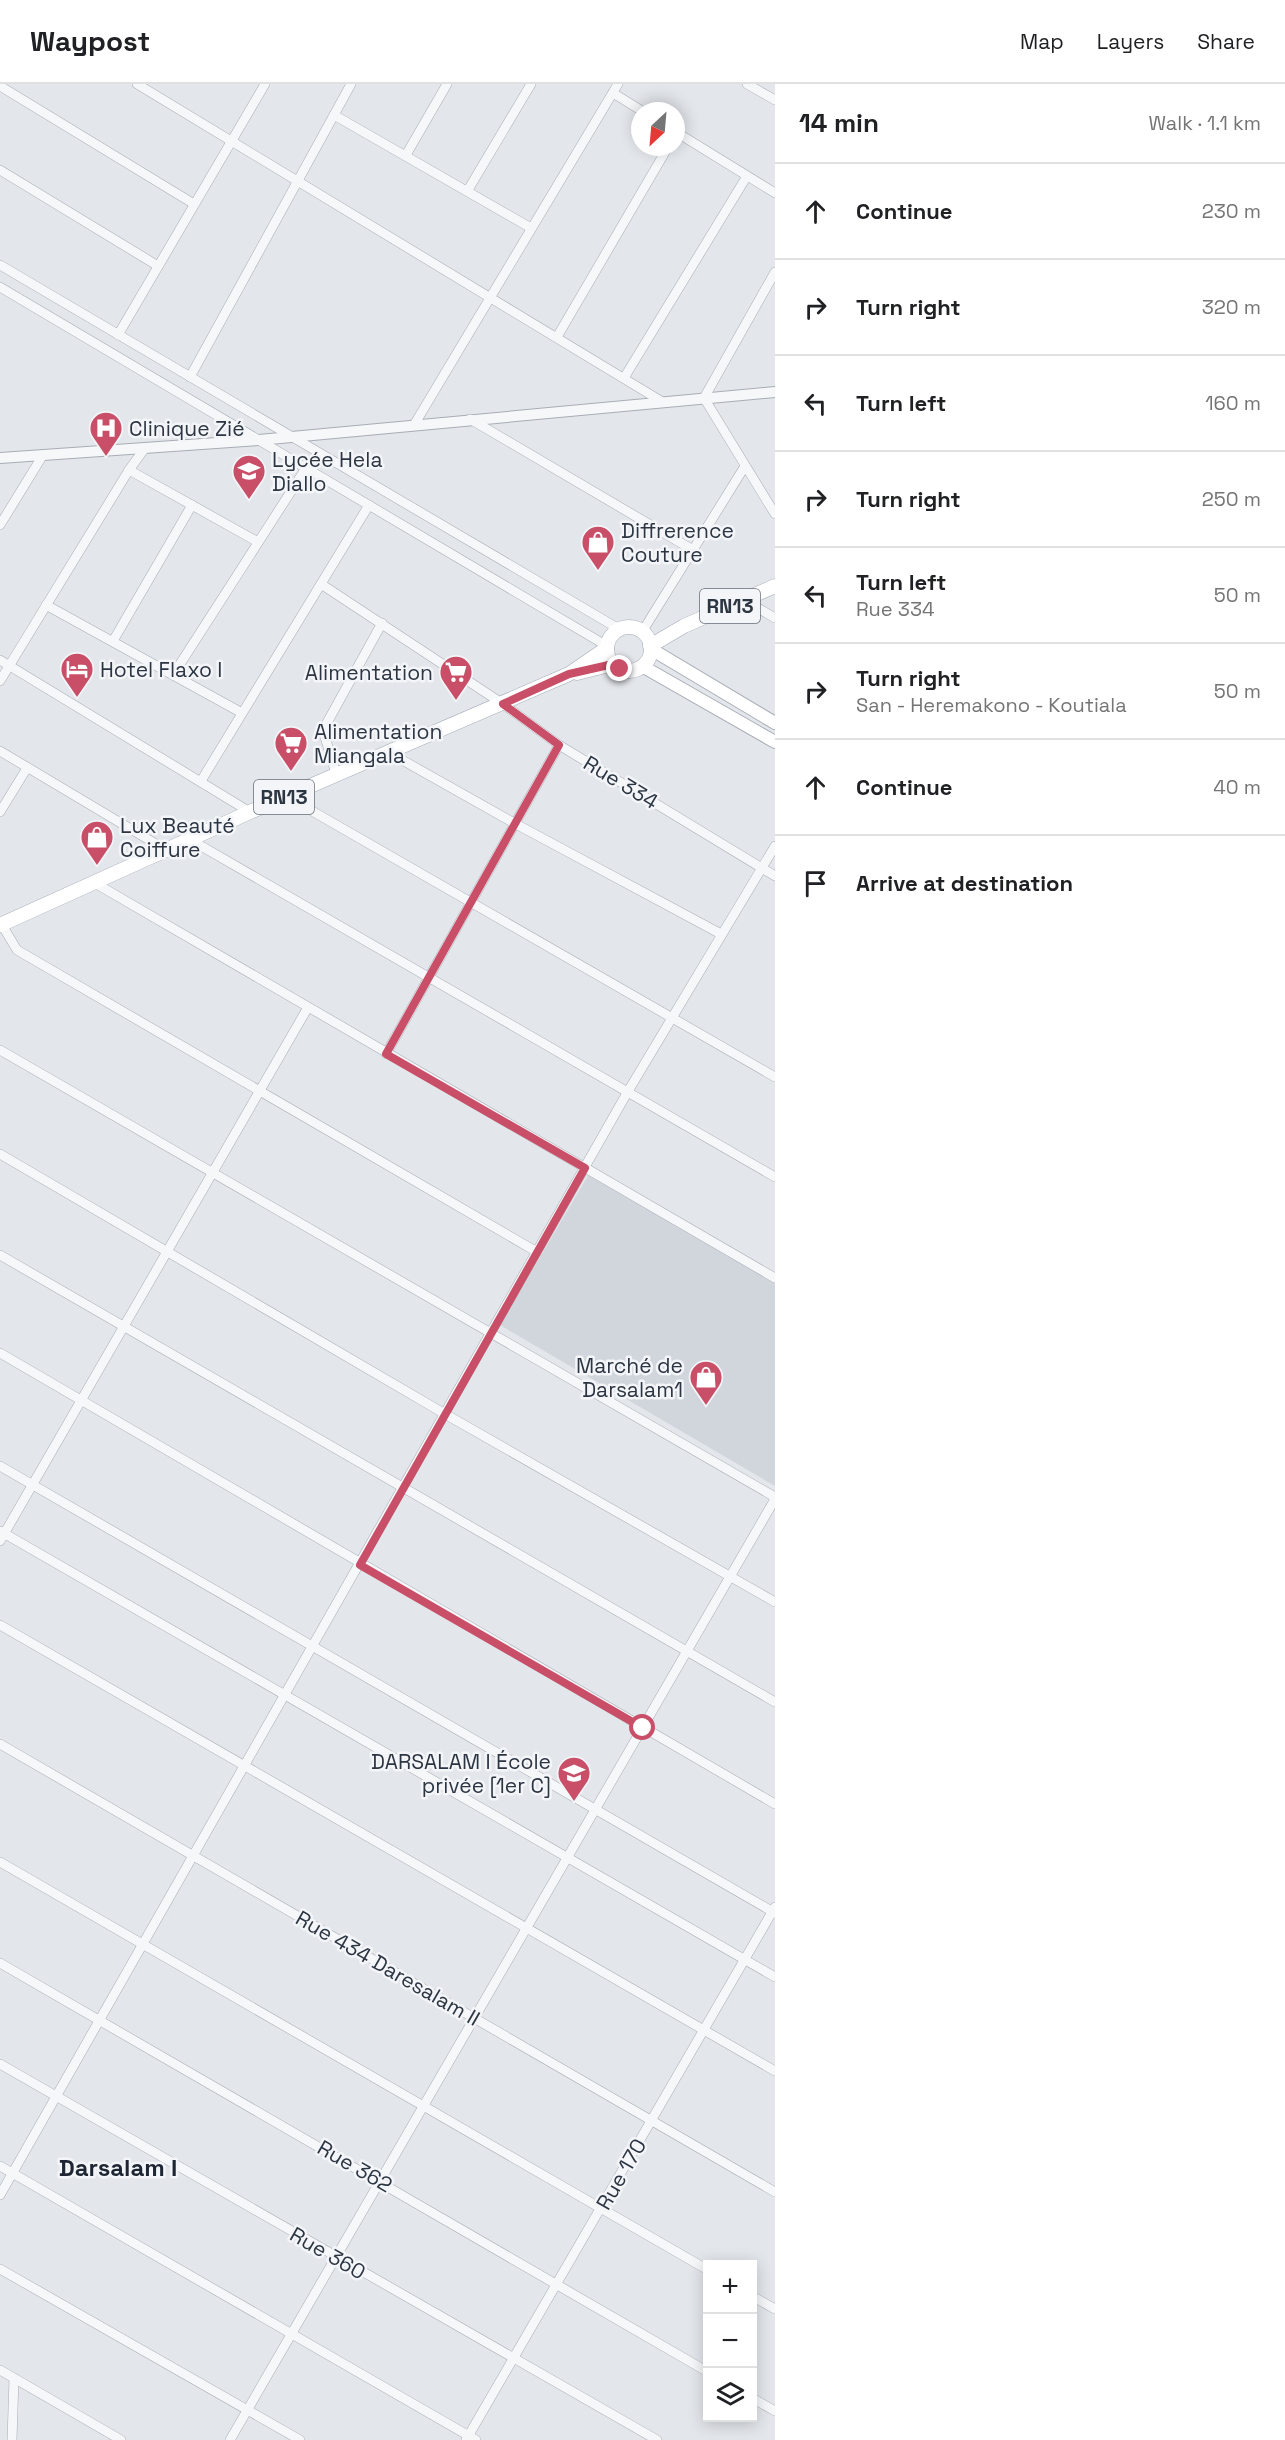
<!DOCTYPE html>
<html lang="en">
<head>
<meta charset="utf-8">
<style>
	body { margin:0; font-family:"Space Grotesk",sans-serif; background:#f6f6f6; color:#202124 }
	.controls { position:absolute; right:18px; bottom:18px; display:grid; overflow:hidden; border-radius:0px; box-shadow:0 3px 15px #0003 }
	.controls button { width:54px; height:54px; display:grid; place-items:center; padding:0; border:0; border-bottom:2px solid #e0e0e0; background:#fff; color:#202124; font:30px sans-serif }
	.compass { position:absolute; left:631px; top:18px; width:54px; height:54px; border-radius:50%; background:#fff; box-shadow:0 3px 15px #0003; rotate:206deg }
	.stop { position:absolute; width:18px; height:18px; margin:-14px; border:4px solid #c84f67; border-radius:50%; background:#fff }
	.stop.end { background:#c84f67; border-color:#fff; box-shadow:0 2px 6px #0008 }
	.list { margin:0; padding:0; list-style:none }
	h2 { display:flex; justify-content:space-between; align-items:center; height:78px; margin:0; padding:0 24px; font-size:26px }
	h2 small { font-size:20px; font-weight:400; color:#757577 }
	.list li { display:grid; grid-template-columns:39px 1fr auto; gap:18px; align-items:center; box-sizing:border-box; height:96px; padding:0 24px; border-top:2px solid #e0e0e0 }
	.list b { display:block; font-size:22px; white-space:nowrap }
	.list p { margin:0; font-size:20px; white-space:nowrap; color:#757577 }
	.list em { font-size:20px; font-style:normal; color:#757577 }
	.icon { flex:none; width:33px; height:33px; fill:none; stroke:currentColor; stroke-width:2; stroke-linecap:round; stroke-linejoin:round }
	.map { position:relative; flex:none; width:775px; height:2356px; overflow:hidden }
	header { display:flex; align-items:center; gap:36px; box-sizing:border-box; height:84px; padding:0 30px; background:#fff; border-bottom:2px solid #e0e0e0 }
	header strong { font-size:28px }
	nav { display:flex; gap:33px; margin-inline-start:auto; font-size:21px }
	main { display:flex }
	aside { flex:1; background:#fff }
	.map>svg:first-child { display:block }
	.built { fill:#d1d6dc }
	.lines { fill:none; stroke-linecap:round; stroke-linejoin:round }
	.minor-casing { stroke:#a8adb5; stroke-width:10 }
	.tertiary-casing { stroke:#a8adb5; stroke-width:12 }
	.secondary-casing { stroke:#a8adb5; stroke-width:14 }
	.primary-casing { stroke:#a3abb6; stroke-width:15 }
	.minor { stroke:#f6f7f9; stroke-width:9 }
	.tertiary { stroke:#f6f7f9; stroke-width:10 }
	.secondary { stroke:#fff; stroke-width:12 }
	.primary { stroke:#fff; stroke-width:14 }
	.route { stroke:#c84f67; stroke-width:8 }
	.labels { text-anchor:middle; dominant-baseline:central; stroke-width:5; stroke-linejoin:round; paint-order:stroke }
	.shield { fill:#f3f5f8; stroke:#686f79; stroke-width:1.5 }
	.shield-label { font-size:20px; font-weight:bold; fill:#2c3542 }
	.poi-label { font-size:21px; fill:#2c3542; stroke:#f3f5f8; text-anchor:start }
	.street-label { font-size:21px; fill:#2c3542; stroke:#f3f5f8 }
	.quarter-label { font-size:24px; font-weight:bold; fill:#1e2633; stroke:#f3f5f8 }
</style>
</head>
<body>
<header>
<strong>Waypost</strong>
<nav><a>Map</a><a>Layers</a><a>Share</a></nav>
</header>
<main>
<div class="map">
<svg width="775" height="2356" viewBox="0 0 775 2356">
	<rect width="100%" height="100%" fill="#e3e6eb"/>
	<path class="built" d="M589,1090l186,109v203l-275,-161z"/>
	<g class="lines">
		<defs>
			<g id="minor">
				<path d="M137,0l524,317"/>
				<path d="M747,0l28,16"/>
				<path d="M0,2l194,118"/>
				<path d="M613,9l29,18"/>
				<path d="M334,31l197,113"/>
				<path d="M676,48l99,61"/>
				<path d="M406,71l41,-71"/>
				<path d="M0,86l158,96"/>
				<path d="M468,106l63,-106"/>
				<path d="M0,181l619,364"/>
				<path d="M775,188l-71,126 71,116"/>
				<path d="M0,203l607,359"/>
				<path d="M118,251l147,-251"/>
				<path d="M557,253l111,-190"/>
				<path d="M190,293l161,-293"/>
				<path d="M624,294l123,-202"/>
				<path d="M470,335l223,131"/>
				<path d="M414,341l204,-341"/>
				<path d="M129,386l129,72"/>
				<path d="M0,441l43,-70"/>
				<path d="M321,500l182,120 56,41 216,131"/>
				<path d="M744,516l31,18"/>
				<path d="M46,521l196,108"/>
				<path d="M642,548l103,-166"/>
				<path d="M113,557l79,-136"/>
				<path d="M0,576l250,152"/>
				<path d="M173,591l133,-207"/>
				<path d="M0,597l129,-211 16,-22"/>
				<path d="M0,667l166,99"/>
				<path d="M388,668l126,71 207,111"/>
				<path d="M336,690l-13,-44 59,-107"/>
				<path d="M201,697l168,-276"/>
				<path d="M286,712l489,281"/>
				<path d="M0,728l27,-44"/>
				<path d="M189,755l586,338"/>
				<path d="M93,798l682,396"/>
				<path d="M2,841l15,25 520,302"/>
				<path d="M0,966l775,447"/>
				<path d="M386,970l173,-309"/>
				<path d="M0,1070l445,260 330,188"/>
				<path d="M0,1171l775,447"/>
				<path d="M0,1269l775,451"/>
				<path d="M0,1382l775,447"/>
				<path d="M0,1447l775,446"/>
				<path d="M0,1457l307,-532"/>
				<path d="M0,1541l775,446"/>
				<path d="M0,1660l775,448"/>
				<path d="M0,1778l708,408"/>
				<path d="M0,1879l708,409"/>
				<path d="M0,1980l657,376"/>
				<path d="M0,2082l476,274"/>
				<path d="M0,2111l627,-1102 148,-247"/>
				<path d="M0,2185l300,171"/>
				<path d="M752,2212l23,13"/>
				<path d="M0,2286l121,70"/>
				<path d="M752,2314l23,13"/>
				<path d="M12,2356l2,-62"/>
				<path d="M230,2356l545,-941"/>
				<path d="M466,2356l309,-533"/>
			</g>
			<path id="tertiary" d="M0,374l259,-18 516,-48"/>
			<g id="secondary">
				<path d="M651,565l124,74"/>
				<path d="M642,582l133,76"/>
			</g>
			<g id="primary">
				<circle cx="629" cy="565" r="22"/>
				<path d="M650,562l34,-20 91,-40"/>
				<path d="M577,589l36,-9"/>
				<path d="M0,841l250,-113 319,-138 38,-26"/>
			</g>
		</defs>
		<use href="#minor" class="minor-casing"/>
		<use href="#tertiary" class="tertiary-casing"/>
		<use href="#secondary" class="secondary-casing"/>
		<use href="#primary" class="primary-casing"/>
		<use href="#minor" class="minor"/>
		<use href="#tertiary" class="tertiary"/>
		<use href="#secondary" class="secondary"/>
		<use href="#primary" class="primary"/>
	</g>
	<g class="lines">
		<path class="route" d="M620,585l-7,-5 -44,10 -66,30 56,41 -173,309 199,114 -225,397 283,163"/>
	</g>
	<defs>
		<symbol id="hospital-pin" viewBox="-11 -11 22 30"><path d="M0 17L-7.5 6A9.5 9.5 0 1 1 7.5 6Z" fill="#c84f67" stroke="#f3f5f8"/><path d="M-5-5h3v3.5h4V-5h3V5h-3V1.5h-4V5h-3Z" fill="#fff"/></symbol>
		<symbol id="school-pin" viewBox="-11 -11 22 30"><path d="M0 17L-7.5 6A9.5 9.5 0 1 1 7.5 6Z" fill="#c84f67" stroke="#f3f5f8"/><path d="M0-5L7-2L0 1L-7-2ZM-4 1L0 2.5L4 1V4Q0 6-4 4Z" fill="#fff"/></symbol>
		<symbol id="shop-pin" viewBox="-11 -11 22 30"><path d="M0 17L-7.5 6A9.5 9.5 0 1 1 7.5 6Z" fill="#c84f67" stroke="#f3f5f8"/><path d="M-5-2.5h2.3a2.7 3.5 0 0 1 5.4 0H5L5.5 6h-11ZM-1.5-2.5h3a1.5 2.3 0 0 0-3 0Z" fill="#fff"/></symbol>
		<symbol id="hotel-pin" viewBox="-11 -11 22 30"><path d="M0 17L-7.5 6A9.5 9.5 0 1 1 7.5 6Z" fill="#c84f67" stroke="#f3f5f8"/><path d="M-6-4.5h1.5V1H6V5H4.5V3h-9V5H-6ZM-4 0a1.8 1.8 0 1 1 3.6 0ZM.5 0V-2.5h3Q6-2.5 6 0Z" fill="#fff"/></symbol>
		<symbol id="supermarket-pin" viewBox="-11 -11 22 30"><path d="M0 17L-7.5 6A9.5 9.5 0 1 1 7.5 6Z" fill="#c84f67" stroke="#f3f5f8"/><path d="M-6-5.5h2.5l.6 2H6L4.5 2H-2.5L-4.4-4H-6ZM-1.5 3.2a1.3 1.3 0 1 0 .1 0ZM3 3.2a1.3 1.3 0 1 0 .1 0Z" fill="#fff"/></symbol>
	</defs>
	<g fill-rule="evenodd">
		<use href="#hospital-pin" x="87" y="325" width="38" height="52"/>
		<use href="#school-pin" x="230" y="368" width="38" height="52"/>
		<use href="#shop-pin" x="579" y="439" width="38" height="52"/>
		<use href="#hotel-pin" x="58" y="566" width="38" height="52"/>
		<use href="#supermarket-pin" x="437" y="569" width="38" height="52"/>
		<use href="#supermarket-pin" x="272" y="640" width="38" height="52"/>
		<use href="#shop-pin" x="78" y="734" width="38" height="52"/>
		<use href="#shop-pin" x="687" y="1274" width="38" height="52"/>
		<use href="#school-pin" x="555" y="1670" width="38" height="52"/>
	</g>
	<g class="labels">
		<g class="shield">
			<rect x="700" y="505" width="60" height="34" rx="4.5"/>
			<rect x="254" y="696" width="60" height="34" rx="4.5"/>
		</g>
		<g class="shield-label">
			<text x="730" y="522">RN13</text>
			<text x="284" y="713">RN13</text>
		</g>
		<g class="poi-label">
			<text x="129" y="344">Clinique Zié</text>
			<text x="272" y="375">Lycée Hela<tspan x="272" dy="24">Diallo</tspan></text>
			<text x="621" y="446">Diffrerence<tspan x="621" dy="24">Couture</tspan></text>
			<text x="100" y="585">Hotel Flaxo I</text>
			<text x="433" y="588" text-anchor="end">Alimentation</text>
			<text x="314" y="647">Alimentation<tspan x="314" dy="24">Miangala</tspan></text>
			<text x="120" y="741">Lux Beauté<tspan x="120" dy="24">Coiffure</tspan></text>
			<text x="683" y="1281" text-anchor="end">Marché de<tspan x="683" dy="24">Darsalam1</tspan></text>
			<text x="551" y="1677" text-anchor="end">DARSALAM I École<tspan x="551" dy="24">privée [1er C]</tspan></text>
		</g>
		<g class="street-label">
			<text transform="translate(621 698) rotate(31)">Rue 334</text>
			<text transform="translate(388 1884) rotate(30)">Rue 434 Daresalam II</text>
			<text transform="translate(355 2082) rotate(30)">Rue 362</text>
			<text transform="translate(621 2090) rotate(-60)">Rue 170</text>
			<text transform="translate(328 2169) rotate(30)">Rue 360</text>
		</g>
		<g class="quarter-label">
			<text x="118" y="2083">Darsalam I</text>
		</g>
	</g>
</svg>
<div class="controls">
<button>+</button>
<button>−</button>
<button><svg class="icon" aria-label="layers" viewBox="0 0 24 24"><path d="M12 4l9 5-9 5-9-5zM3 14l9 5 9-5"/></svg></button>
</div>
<svg class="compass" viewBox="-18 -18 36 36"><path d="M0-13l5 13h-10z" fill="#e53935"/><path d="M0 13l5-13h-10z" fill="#757577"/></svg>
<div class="stop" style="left:643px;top:1644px"></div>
<div class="stop end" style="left:620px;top:585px"></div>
</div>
<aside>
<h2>14 min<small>Walk · 1.1 km</small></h2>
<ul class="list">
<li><svg class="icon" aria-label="ahead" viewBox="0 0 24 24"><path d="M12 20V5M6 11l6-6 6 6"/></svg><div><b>Continue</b></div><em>230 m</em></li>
<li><svg class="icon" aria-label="right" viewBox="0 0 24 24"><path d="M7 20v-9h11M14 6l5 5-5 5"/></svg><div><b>Turn right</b></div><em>320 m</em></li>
<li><svg class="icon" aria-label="left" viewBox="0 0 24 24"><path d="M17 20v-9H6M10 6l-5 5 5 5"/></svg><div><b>Turn left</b></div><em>160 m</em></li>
<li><svg class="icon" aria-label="right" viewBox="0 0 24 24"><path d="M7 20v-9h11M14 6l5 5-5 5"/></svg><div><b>Turn right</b></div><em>250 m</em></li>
<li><svg class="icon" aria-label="left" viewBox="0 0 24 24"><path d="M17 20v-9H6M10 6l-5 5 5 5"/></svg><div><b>Turn left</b><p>Rue 334</p></div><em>50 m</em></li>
<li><svg class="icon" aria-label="right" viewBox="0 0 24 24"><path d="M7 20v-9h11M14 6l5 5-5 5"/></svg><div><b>Turn right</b><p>San - Heremakono - Koutiala</p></div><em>50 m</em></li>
<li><svg class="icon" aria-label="ahead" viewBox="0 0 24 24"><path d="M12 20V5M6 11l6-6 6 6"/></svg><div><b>Continue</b></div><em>40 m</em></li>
<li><svg class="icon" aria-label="arrive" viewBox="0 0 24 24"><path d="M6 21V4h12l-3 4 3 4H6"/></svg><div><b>Arrive at destination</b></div></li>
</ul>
</aside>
</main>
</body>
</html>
